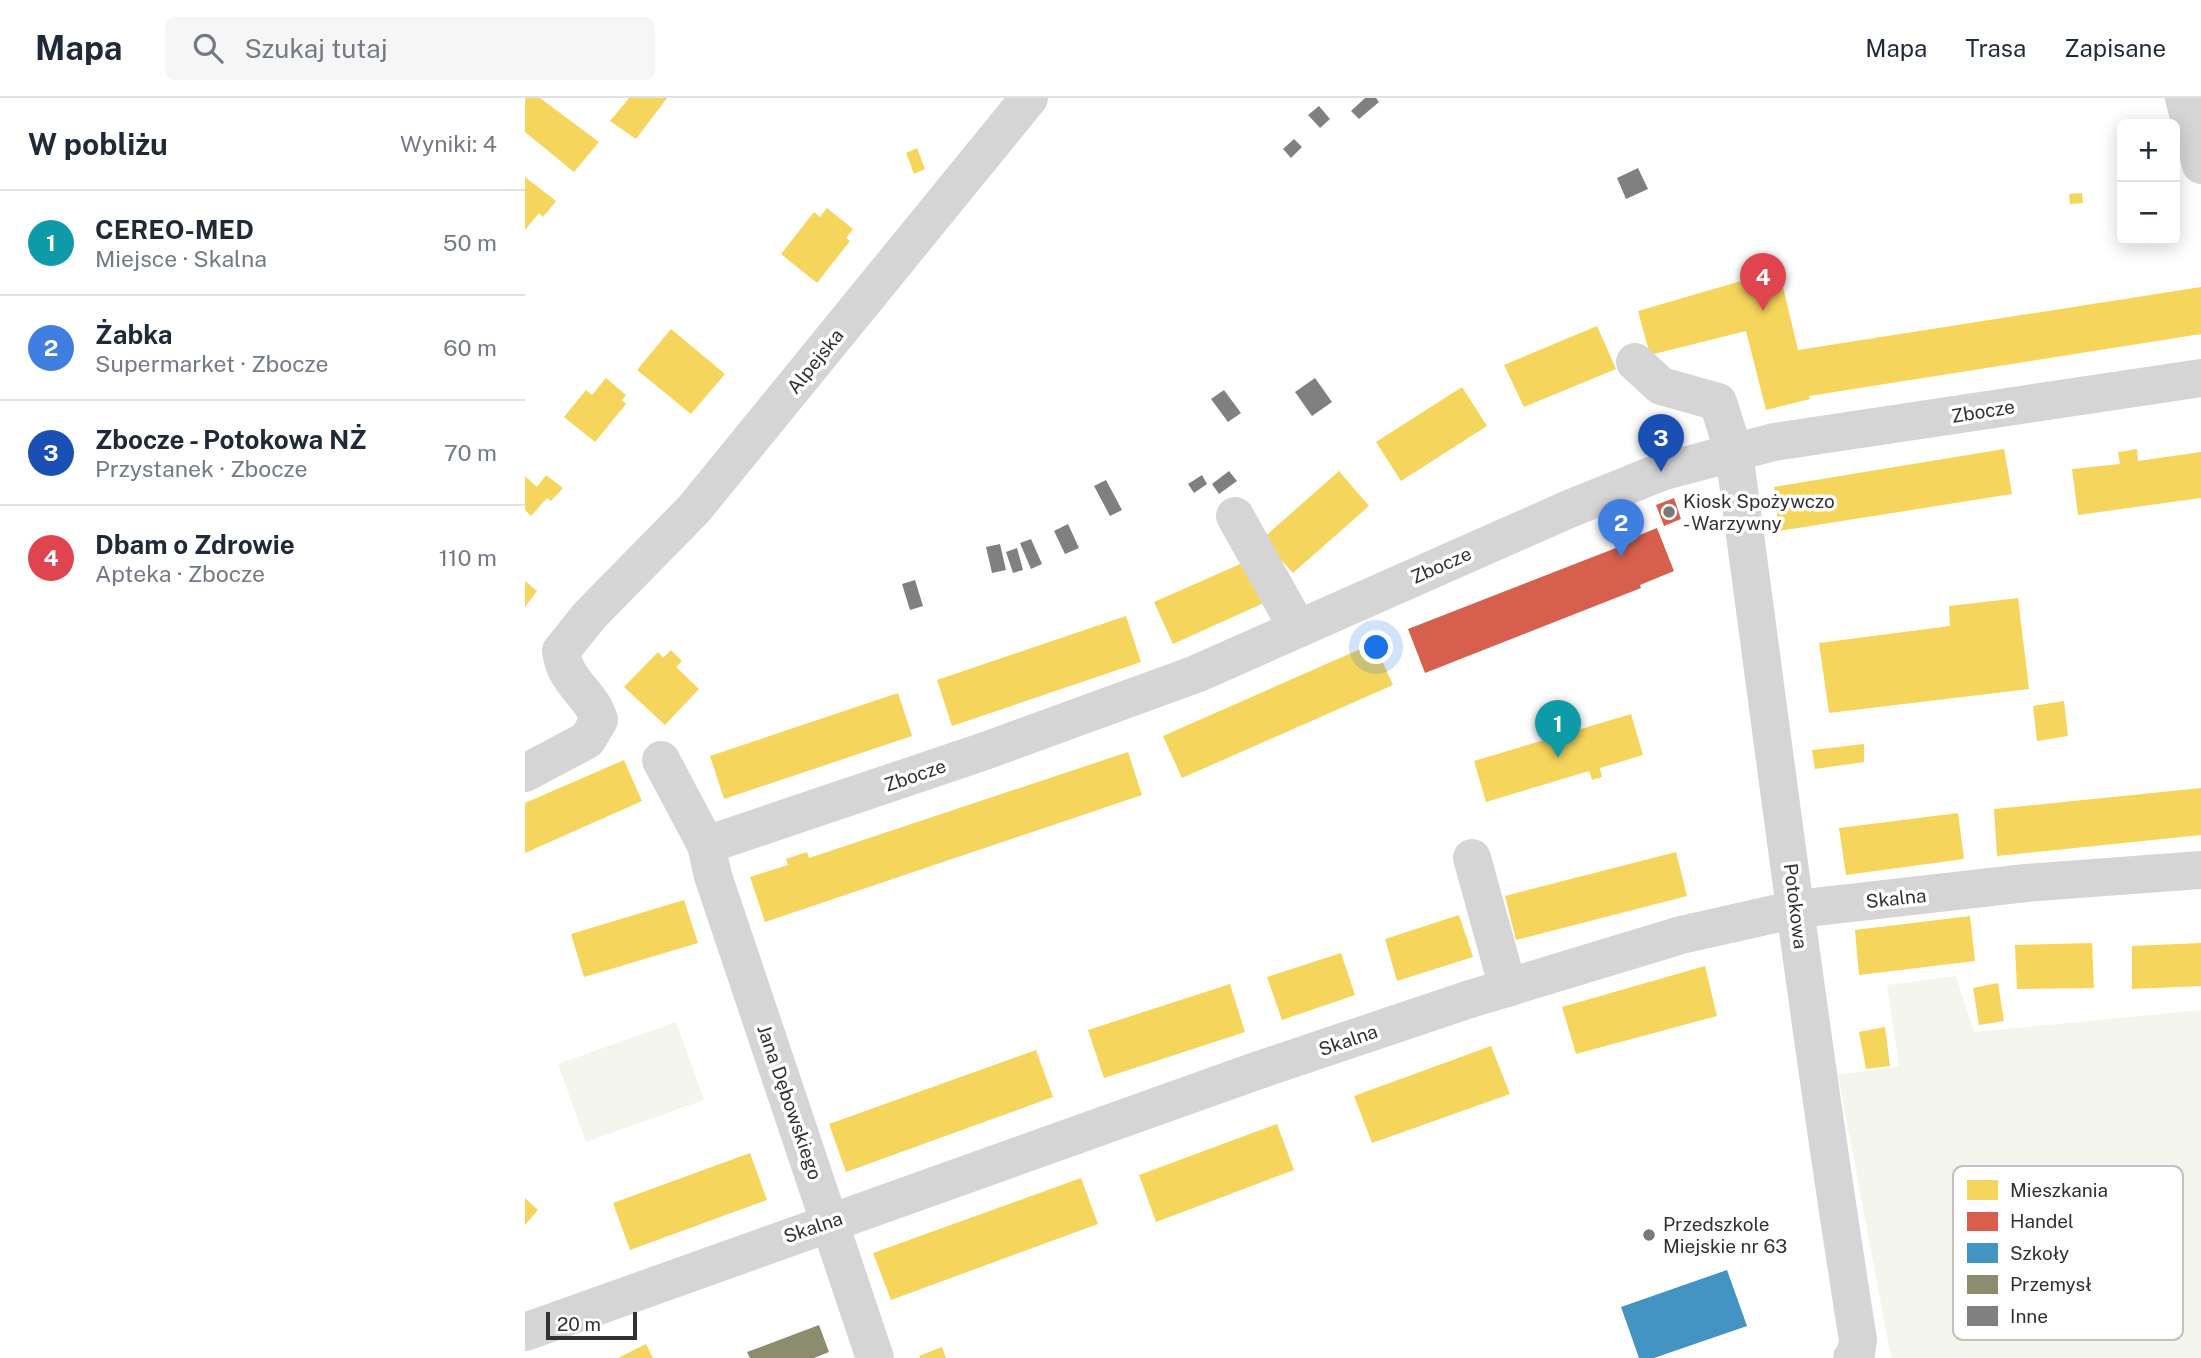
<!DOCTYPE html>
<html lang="pl">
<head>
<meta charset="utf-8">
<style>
	body { margin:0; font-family:"Public Sans",sans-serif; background:#f6f6f7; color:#1f2937 }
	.controls { position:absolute; right:21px; top:21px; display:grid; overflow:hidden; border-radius:10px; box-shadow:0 4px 18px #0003 }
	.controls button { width:63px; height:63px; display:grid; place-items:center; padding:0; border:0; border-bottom:2px solid #e0e1e3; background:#fff; color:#1f2937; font:35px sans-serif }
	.scale { position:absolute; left:21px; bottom:18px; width:91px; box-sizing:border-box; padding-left:7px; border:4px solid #313131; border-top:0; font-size:19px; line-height:24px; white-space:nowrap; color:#313131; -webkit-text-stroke:5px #fff; paint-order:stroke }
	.you { position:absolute; left:852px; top:550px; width:24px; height:24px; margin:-18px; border:5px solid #fff; border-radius:50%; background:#1a73e8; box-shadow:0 0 0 10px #1a73e833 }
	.badge { display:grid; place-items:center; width:46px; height:46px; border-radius:50%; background:#b45309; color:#fff; font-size:23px; font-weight:700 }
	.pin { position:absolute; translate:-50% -58px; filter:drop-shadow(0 2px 4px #0008) }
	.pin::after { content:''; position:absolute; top:37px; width:24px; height:21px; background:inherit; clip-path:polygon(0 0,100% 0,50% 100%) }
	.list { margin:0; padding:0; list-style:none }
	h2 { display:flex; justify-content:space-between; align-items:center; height:91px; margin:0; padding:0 28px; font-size:30px }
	h2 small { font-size:23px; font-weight:400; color:#747a83 }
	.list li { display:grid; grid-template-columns:46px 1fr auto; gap:21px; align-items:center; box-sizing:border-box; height:105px; padding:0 28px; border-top:2px solid #e0e1e3 }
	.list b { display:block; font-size:26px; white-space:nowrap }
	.list p { margin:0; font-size:23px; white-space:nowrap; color:#747a83 }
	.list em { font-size:23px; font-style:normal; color:#747a83 }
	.icon { flex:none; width:38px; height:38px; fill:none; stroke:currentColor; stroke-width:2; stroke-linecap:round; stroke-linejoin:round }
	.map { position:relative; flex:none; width:1676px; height:1260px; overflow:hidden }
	header { display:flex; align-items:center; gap:42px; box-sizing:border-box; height:98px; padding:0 35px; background:#fff; border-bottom:2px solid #e0e1e3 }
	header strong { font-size:33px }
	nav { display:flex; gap:38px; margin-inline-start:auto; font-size:24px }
	.search { width:490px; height:63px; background:#f6f6f7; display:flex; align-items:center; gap:18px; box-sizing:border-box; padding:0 24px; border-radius:10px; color:#747a83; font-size:26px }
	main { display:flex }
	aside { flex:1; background:#fff }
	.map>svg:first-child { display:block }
	.green { fill:#f4f6ed }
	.homes { fill:#f6d55c }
	.shops { fill:#d6604d }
	.schools { fill:#4393c3 }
	.industry { fill:#8c8c6e }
	.building { fill:#808080 }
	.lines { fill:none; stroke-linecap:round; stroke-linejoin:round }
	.minor { stroke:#d5d5d5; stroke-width:38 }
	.poi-dot { fill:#797979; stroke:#fff; stroke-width:2.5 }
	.labels { text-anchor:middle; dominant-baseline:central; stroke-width:7; stroke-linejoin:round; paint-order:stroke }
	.street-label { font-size:19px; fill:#313131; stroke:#fff }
	.poi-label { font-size:19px; fill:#313131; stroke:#fff; text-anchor:start }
	.key { fill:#fff; stroke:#c1c1c1; stroke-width:2 }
	.key-label { font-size:19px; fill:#313131 }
</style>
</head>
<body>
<header>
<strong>Mapa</strong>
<div class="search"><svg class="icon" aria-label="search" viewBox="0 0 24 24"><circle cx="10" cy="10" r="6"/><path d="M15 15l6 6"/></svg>Szukaj tutaj</div>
<nav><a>Mapa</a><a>Trasa</a><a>Zapisane</a></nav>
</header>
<main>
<aside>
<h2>W pobliżu<small>Wyniki: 4</small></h2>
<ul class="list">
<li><span class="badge" style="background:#0f9aa8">1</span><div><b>CEREO-MED</b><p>Miejsce · Skalna</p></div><em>50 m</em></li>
<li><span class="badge" style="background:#3f7fe0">2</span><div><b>Żabka</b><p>Supermarket · Zbocze</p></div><em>60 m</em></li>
<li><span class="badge" style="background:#1a4fb4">3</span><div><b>Zbocze - Potokowa NŻ</b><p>Przystanek · Zbocze</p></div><em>70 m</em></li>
<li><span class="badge" style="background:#e0444e">4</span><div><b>Dbam o Zdrowie</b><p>Apteka · Zbocze</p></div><em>110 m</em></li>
</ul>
</aside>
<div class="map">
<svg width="1676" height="1260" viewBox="0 0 1676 1260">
	<rect width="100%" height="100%" fill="#fff"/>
	<g class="green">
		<path d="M1431,878l18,56 227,-22v348h-310l-53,-283 61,-9 -12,-81z"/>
		<path d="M151,924l28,78 -118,42 -28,-78z"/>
	</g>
	<g class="homes">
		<path d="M0,0h15l59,44 -25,30 -49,-40z"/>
		<path d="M104,0h38l-31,41 -26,-18z"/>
		<path d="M392,50l8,21 -11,5 -8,-21z"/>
		<path d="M0,79l31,24 -13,16 -4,-4 -14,17z"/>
		<path d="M1557,95l1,10 -13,1 -1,-10z"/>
		<path d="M302,110l26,21 -7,9 4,3 -33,42 -36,-29 33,-42 6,5z"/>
		<path d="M1254,172l19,80 403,-63v47l-392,62 1,3 -44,11 -20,-79 -96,24 -12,-44z"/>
		<path d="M1072,228l19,43 -92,38 -20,-42z"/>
		<path d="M146,231l54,45 -34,40 -54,-44z"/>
		<path d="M81,280l20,17 -4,5 4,4 -31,38 -31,-25 22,-27 6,5z"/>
		<path d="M937,289l25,39 -86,55 -25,-39z"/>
		<path d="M1479,351l8,45 -233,37 -5,-44z"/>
		<path d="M1612,351l1,12 63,-9v46l-123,17 -6,-46 48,-5 -2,-12z"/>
		<path d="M814,373l30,35 -76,67 -31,-34z"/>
		<path d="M21,377l17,13 -12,13 -4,-3 -16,18 -6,-6v-34l12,11z"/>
		<path d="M722,463l19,41 -93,42 -19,-42z"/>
		<path d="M0,483l12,10 -12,16z"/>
		<path d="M1493,500l11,91 -200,24 -10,-70 131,-17 -1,-20z"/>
		<path d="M601,518l15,46 -189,64 -15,-46z"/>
		<path d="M849,545l19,42 -211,93 -19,-42z"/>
		<path d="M146,552l11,11 -6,6 23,22 -34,36 -41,-38 34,-35 5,6z"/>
		<path d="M373,595l14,43 -188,63 -14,-43z"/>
		<path d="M1539,603l4,35 -31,5 -4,-35z"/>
		<path d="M1106,616l12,41 -43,13 2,9 -10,3 -3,-9 -103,31 -12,-41z"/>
		<path d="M1339,646v18l-49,7 -3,-19z"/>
		<path d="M603,654l14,43 -377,127 -15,-45 38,-12 -2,-6 21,-7 2,6z"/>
		<path d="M99,662l18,41 -117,52v-50z"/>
		<path d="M1676,690v47l-204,21 -3,-47z"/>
		<path d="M1433,715l6,46 -118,16 -7,-47z"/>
		<path d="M1151,754l11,44 -171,44 -11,-44z"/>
		<path d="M159,802l14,43 -114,34 -13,-43z"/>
		<path d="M934,817l14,42 -76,24 -12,-42z"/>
		<path d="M1445,818l5,45 -116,14 -4,-45z"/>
		<path d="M1567,845l2,45 -77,1 -2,-44z"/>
		<path d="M1676,845v43l-69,3v-43z"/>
		<path d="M816,855l14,42 -73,25 -15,-43z"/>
		<path d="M1180,868l12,50 -141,38 -14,-47z"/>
		<path d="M1473,885l6,38 -25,4 -6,-37z"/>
		<path d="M705,886l15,48 -141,46 -16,-48z"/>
		<path d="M1360,929l5,39 -24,3 -7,-37z"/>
		<path d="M966,948l19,48 -138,49 -18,-47z"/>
		<path d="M511,952l17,47 -207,75 -17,-48z"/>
		<path d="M752,1026l17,46 -138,52 -17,-47z"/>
		<path d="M225,1055l17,47 -137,50 -17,-47z"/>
		<path d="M556,1080l17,46 -207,76 -18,-47z"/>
		<path d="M0,1100l13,12 -13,15z"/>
		<path d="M121,1246l7,14h-35z"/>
		<path d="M417,1249l4,11h-26l-1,-2z"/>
	</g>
	<g class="shops">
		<path d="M1149,400l7,21 -17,7 -8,-21z"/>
		<path d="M1132,430l17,43 -34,14 1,3 -216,85 -17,-44 213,-83 -1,-3z"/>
	</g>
	<path class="schools" d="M1202,1172l20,56 -93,32h-15l-18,-51z"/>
	<path class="industry" d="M294,1227l10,27 -15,6h-64l-3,-6z"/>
	<g class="building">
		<path d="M840,0h11l3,4 -20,17 -8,-8z"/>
		<path d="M794,8l11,13 -10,9 -12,-13z"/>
		<path d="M769,41l8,8 -11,11 -8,-9z"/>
		<path d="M1113,70l10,21 -22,10 -9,-21z"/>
		<path d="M790,280l17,24 -20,14 -17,-24z"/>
		<path d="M699,292l17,23 -13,9 -17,-23z"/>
		<path d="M704,373l8,10 -18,13 -7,-10z"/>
		<path d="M677,377l5,9 -13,9 -6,-9z"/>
		<path d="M581,382l16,30 -12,6 -16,-30z"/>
		<path d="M543,426l11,24 -14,6 -11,-23z"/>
		<path d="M506,441l11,25 -11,5 -11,-26z"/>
		<path d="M475,446l6,26 -14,3 -6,-26z"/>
		<path d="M492,450l6,22 -10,3 -7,-21z"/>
		<path d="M390,482l8,26 -13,4 -8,-26z"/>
	</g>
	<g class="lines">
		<g class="minor">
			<path d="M1659,0l17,67"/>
			<path d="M1110,264l26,24 57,16 16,51c40,295 77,592 124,887l-2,14 -4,4"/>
			<path d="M710,418l63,113"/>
			<path d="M136,662l45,85 7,31 162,482"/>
			<path d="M0,675l62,-33 12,-20c-8,-28 -34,-36 -38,-69l29,-36 104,-106 335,-411"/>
			<path d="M181,747l276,-93 214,-78 373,-165 92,-37 113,-30 427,-64"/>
			<path d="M947,760l36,130"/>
			<path d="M0,1234l731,-261 211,-71 214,-65 116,-26 229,-26 175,-13"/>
		</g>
	</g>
	<g class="poi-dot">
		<circle cx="1144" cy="414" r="7"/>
		<circle cx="1124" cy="1137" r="7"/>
	</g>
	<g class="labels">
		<g class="street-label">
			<text transform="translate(290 263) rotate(-51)">Alpejska</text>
			<text transform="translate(1458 313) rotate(-9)">Zbocze</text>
			<text transform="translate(916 467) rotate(-24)">Zbocze</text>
			<text transform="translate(390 677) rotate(-19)">Zbocze</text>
			<text transform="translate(1371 800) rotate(-6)">Skalna</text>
			<text transform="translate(1271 808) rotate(83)">Potokowa</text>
			<text transform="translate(823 942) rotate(-19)">Skalna</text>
			<text transform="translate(265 1004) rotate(71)">Jana Dębowskiego</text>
			<text transform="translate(288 1129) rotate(-19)">Skalna</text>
		</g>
		<g class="poi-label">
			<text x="1158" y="403">Kiosk Spożywczo<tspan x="1158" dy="22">- Warzywny</tspan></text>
			<text x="1138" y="1126">Przedszkole<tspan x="1138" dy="22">Miejskie nr 63</tspan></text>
		</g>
	</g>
	<rect x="1428" y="1068" width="230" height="174" rx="10" class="key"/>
	<rect x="1442" y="1082" width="31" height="20" fill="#f6d55c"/>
	<rect x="1442" y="1114" width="31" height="19" fill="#d6604d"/>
	<rect x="1442" y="1145" width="31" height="20" fill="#4393c3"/>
	<rect x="1442" y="1177" width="31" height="19" fill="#8c8c6e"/>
	<rect x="1442" y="1208" width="31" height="20" fill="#808080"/>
	<g class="key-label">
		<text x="1485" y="1099">Mieszkania</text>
		<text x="1485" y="1130">Handel</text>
		<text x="1485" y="1162">Szkoły</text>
		<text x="1485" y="1193">Przemysł</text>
		<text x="1485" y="1225">Inne</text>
	</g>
</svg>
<div class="controls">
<button>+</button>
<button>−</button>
</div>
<div class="scale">20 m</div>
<div class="you"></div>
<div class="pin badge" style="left:1033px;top:660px;background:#0f9aa8">1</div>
<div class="pin badge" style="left:1096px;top:459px;background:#3f7fe0">2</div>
<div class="pin badge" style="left:1136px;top:374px;background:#1a4fb4">3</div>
<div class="pin badge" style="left:1238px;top:213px;background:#e0444e">4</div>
</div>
</main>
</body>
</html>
